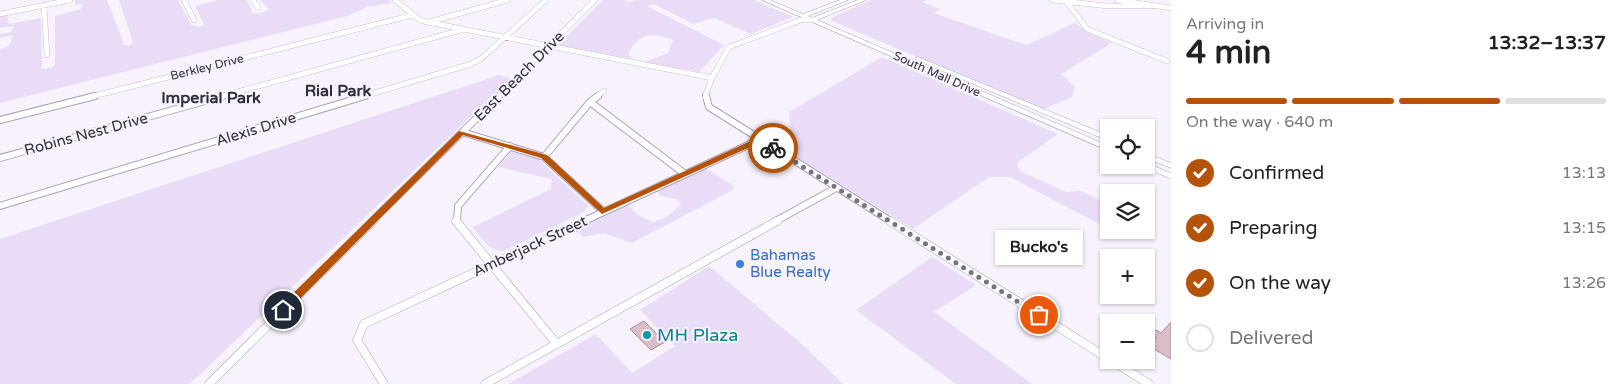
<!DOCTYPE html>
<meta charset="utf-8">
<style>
body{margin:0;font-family:"Varela Round",sans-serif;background:#f2f2f2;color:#222;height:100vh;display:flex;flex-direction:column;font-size:19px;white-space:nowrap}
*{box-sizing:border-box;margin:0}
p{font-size:16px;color:#767676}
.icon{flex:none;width:28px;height:28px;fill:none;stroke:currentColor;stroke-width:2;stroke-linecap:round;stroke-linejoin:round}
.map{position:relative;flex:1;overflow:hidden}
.panel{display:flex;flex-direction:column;background:#fff;width:450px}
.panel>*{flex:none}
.fabs{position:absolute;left:1100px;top:119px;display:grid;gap:10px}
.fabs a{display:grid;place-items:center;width:55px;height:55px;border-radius:0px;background:#fff;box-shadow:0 1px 4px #0004;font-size:25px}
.pin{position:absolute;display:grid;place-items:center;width:42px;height:42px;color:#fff;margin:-21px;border:2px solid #fff;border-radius:50%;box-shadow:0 1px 5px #0007}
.courier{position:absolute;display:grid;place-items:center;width:50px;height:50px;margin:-25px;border:4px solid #b45309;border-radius:50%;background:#fff;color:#222;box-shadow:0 1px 6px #0007}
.bubble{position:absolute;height:35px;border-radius:0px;background:#fff;box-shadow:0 1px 4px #0004;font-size:16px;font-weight:700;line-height:35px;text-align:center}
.headline em{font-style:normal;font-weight:700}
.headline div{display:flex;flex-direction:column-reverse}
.headline{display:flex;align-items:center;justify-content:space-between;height:85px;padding:0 15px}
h1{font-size:32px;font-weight:700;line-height:38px}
.bar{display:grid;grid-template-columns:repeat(4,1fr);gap:8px 5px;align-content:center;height:60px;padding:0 15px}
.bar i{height:6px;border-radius:4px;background:#e0e0e0}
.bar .on{background:#b45309}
.bar p{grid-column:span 4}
ol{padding:0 15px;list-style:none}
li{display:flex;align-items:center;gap:15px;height:55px}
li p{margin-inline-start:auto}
li .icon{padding:5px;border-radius:50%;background:#b45309;color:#fff;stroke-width:4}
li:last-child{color:#767676}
li i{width:28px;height:28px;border:2px solid #e0e0e0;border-radius:50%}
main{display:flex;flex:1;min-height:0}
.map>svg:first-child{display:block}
</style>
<main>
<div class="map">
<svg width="1171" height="384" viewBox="0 0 1171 384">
<rect width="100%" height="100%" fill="#f7f2fc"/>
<!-- green -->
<path fill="#e9dcf6" d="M75,0h32l17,44 5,2 4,-4 -14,-42h59l13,25 9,2 4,-3 -9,-18 23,-6h29l6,14 8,-1 8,-4 -9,-9h128l4,3 -25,4 -20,9 -347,87v-54l9,-3 4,-11 -13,3v-4l11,-2 3,-6 -14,2v-13l7,-1 2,10 32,-6 1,45 -1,6 11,-1 3,-3v-49l26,-7 1,-5 -7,1z
M603,0h21l5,2 6,-2h119l39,17 -42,17 -37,-16 -21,6 -39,-20 -7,2 77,39 -25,27 -54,-10 23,-9 5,-13c-22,-7 -33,-9 -45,14l5,5 -75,-14z
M870,0h56l-4,2 18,7 -6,4 92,32 49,-22 16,11 21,9 -51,31 14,13 -3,10 -30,13 -210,-89 -1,-3z
M882,57l176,77 -41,29 3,8 46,21 15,-1 28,14v24l-99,-52h-21l-76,52 -121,-75 -3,-42z
M499,75l12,3 -321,306h-190v-145z
M519,150l18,8 51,48 -5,7 -80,38c-16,-1 -21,-12 -30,-24l78,-38 1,-10 -54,-12 13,-15z
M705,168l29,18 -1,4 -101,53 -28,-10 -21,4 -4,-4 -7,-2 56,-26 9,9 15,8 13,-4 16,-13 -4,-6 -17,-3 -3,-5z
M932,257l44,28 -42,27 98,72h-76l-100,-74z
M709,266l94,79 40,39h-335l88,-50 36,39 43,-27 -35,-36z"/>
<!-- building -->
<path fill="#dabfca" stroke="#a68d97" d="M644,321l21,21 -14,8 -21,-21z
M1171,322v37l-22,-13 7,-8 -5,-3 5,-5 5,3z"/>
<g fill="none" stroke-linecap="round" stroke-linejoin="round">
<!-- minor-far2 casing -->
<g stroke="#aca1b7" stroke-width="5.5">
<path id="minor-far2" d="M184,0l10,20
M253,0l5,7
M395,0l25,20 7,2 285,56
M1052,0l56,6h43
M1065,0l22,29 80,32
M1117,0l54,8
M44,5l3,50
M0,14l70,-14
M429,22l79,-22
M90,97l323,-82
M219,97l242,-67
M361,97l110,-33 11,-6 64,-58
M497,97l98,-97
M596,97l8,-6
M705,97l7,-19 17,-31 72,-27h11"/>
</g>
<!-- minor-far1 casing -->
<g stroke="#aca1b7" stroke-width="8">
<path id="minor-far1" d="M706,96l3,11 183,115
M590,102l95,72
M0,120l95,-24
M462,132l82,25 59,54
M544,157l46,-55 8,-6
M0,158l223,-62
M0,206l365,-110
M371,222l128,-126
M457,222l1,-16 52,-60
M582,222l177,-82
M774,222l62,-34"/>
</g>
<!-- minor casing -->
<g stroke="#aca1b7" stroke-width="9">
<path id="minor" d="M456,221l100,122
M890,221l219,138
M1111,360l38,24
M209,384l164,-163
M384,384l-27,-44 7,-16 221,-103
M485,384l292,-163"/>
</g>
<!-- tertiary casing -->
<g stroke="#aca1b7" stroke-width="1">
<path id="tertiary" d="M762,0h8l33,14 37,-14h8l-40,16 4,2 46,-18h8l-49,20 292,126v5z
M918,57l191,79v5l-193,-81v-2z
M1146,153l25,10v5l-25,-10z
M1146,163l25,10v6l-28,-12 -1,-2h4z"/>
</g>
<!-- minor-far2 -->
<use href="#minor-far2" stroke="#fff" stroke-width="5"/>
<!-- minor-far1 -->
<use href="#minor-far1" stroke="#fff" stroke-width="6"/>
<!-- minor -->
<use href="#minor" stroke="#fff" stroke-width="8"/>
<!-- tertiary -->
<use href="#tertiary" fill="#fff" fill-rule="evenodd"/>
</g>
<!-- route -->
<path fill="#b45309" d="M459,131l88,24 57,53 153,-70h5l14,10 -6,2 -11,-7 -157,71 -61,-56 -78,-23 -177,178h-7v-6z"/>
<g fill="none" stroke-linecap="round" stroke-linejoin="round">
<!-- done -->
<path stroke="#77737c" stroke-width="5" stroke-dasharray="0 9" d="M773,148l266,167"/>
</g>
<!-- markers -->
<circle fill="#3f7fe0" stroke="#f7f2fc" stroke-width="2" cx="740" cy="264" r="5"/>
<circle fill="#0f9aa8" stroke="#f7f2fc" stroke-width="2" cx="647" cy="335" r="5"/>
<g text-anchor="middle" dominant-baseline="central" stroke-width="4" stroke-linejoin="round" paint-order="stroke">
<!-- far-street labels -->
<g font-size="12" fill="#322e37" stroke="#f7f2fc">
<text transform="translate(207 67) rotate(-14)">Berkley Drive</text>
<text transform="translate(937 74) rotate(24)">South Mall Drive</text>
</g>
<!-- street labels -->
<g font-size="15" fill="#322e37" stroke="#f7f2fc">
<text transform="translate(519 76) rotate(-45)">East Beach Drive</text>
<text transform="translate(256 129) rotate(-17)">Alexis Drive</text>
<text transform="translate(86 134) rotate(-15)">Robins Nest Drive</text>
<text transform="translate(530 246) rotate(-25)">Amberjack Street</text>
</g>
<!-- shop labels -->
<g font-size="15" fill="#366cbe" stroke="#f7f2fc" text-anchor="start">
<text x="750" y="255">Bahamas<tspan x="750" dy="17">Blue Realty</tspan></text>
</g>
<!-- neighbourhood labels -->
<g font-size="16" font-weight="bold" fill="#322e37" stroke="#f7f2fc">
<text x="338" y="91">Rial Park</text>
<text x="211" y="98">Imperial Park</text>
</g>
<!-- near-culture labels -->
<g font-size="18" fill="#0d838f" stroke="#f7f2fc" text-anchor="start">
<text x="657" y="335">MH Plaza</text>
</g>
</g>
</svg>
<div class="fabs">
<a><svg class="icon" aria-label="locate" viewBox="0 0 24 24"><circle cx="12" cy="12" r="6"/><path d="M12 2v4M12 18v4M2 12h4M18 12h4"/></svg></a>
<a><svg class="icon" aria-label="layers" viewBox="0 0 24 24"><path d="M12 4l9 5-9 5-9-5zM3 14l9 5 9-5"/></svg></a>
<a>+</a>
<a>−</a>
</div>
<div class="pin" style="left:1039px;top:315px;background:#ea580c"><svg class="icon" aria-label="bag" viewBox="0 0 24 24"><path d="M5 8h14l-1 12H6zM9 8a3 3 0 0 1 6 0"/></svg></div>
<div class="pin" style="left:283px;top:310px;background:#1f2937"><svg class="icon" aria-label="home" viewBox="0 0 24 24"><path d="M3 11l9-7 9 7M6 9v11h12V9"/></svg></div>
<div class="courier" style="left:773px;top:148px"><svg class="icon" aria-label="bike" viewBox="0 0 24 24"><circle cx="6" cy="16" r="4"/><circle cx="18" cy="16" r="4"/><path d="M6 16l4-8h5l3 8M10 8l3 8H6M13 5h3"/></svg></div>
<div class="bubble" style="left:995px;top:230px;width:88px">Bucko's</div>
</div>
<section class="panel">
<div class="headline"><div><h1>4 min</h1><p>Arriving in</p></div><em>13:32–13:37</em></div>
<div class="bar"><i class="on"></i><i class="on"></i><i class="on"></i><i></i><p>On the way · 640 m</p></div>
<ol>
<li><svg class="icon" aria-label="check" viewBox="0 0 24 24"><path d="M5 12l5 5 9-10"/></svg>Confirmed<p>13:13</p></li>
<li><svg class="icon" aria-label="check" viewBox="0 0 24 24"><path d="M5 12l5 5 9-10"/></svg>Preparing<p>13:15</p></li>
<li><svg class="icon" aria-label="check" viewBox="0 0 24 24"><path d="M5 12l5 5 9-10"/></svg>On the way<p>13:26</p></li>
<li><i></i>Delivered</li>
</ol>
</section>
</main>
